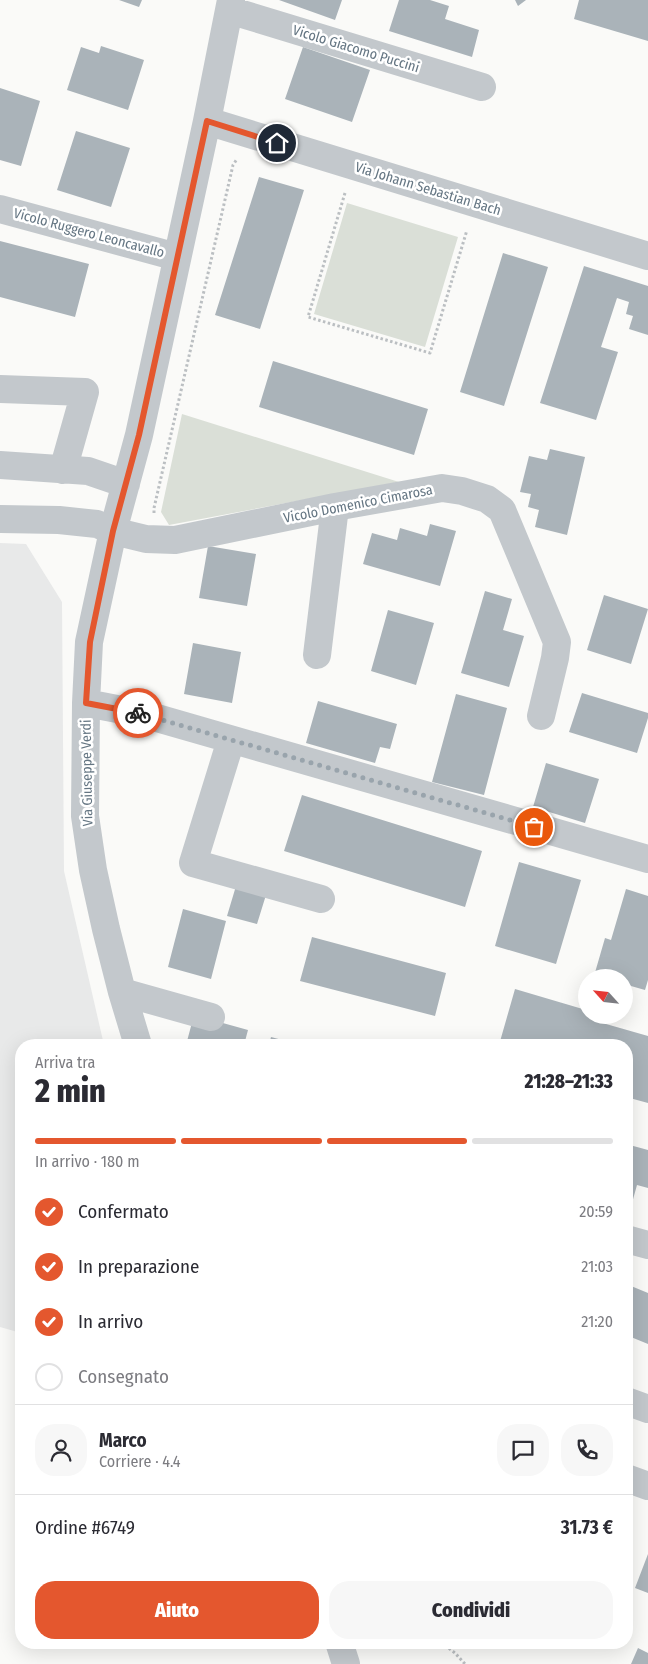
<!DOCTYPE html>
<html lang="it">
<meta charset="utf-8">
<style>
body{margin:0;font-family:"Fira Sans Condensed",sans-serif;background:#f7f7f7;color:#2b2b33;height:100vh;display:flex;flex-direction:column;font-size:19px;white-space:nowrap}
*{box-sizing:border-box;margin:0}
p{font-size:16px;color:#7c7c81}
.icon{flex:none;width:28px;height:28px;fill:none;stroke:currentColor;stroke-width:2;stroke-linecap:round;stroke-linejoin:round}
.map{position:relative;flex:1;overflow:hidden}
.panel{position:absolute;left:15px;top:1039px;width:618px;height:610px;display:flex;flex-direction:column;background:#fff;border-radius:20px;box-shadow:0 5px 20px #0002}
.panel>*{flex:none}
.needle{width:32px;rotate:297deg}
.controls{position:absolute;left:578px;top:969px;display:grid;gap:10px}
.controls a{display:grid;place-items:center;width:55px;height:55px;border-radius:50%;background:#fff;box-shadow:0 5px 20px #0002;font-size:25px}
.pin{position:absolute;display:grid;place-items:center;width:42px;height:42px;color:#fff;margin:-21px;border:2px solid #fff;border-radius:50%;box-shadow:0 1px 5px #0007}
.courier{position:absolute;display:grid;place-items:center;width:50px;height:50px;margin:-25px;border:4px solid #e4572e;border-radius:50%;background:#fff;color:#222;box-shadow:0 1px 6px #0007}
.head em{font-style:normal;font-weight:800}
.head div{display:flex;flex-direction:column-reverse}
.head{display:flex;align-items:center;justify-content:space-between;height:85px;padding:0 20px}
h1{font-size:32px;font-weight:800;line-height:38px}
.bar{display:grid;grid-template-columns:repeat(4,1fr);gap:8px 5px;align-content:center;height:60px;padding:0 20px}
.bar i{height:6px;border-radius:4px;background:#e1e1e2}
.bar .on{background:#e4572e}
.bar p{grid-column:span 4}
.line{display:flex;align-items:center;gap:12px;padding:0 20px;border-top:1px solid #e1e1e2}
.line div{flex:1}
.round{display:grid;place-items:center;flex:none;width:52px;height:52px;border-radius:20px;background:#f7f7f7}
ol{padding:0 20px;list-style:none}
li{display:flex;align-items:center;gap:15px;height:55px}
li p{margin-inline-start:auto}
li .icon{padding:5px;border-radius:50%;background:#e4572e;color:#fff;stroke-width:4}
li:last-child{color:#7c7c81}
li i{width:28px;height:28px;border:2px solid #e1e1e2;border-radius:50%}
.action{display:flex;gap:10px;margin-top:auto;padding:10px 20px}
.action a{flex:1;height:58px;border-radius:20px;background:#e4572e;color:#fff;font-size:20px;font-weight:800;line-height:58px;text-align:center}
.action a+a{background:#f7f7f7;color:#2b2b33}
.map>svg:first-child{display:block}
</style>
<div class="map">
<svg width="648" height="1664" viewBox="0 0 648 1664">
<rect width="100%" height="100%" fill="#fafaf8"/>
<!-- built -->
<path fill="#e8e9e9" d="M0,543l26,1 36,58 2,269 40,174h-83v288l-21,-6z"/>
<!-- green -->
<path fill="#dadfd7" d="M347,203l111,34 -33,110 -111,-33z
M182,414l217,68 -230,43 -8,-13z"/>
<!-- building -->
<path fill="#aab3b9" d="M119,0h23l-3,7z
M279,0h63l-7,20z
M399,0h31l19,6 -4,13 34,11 -7,27 -83,-26z
M515,0h11l-8,6z
M579,0h69v41l-74,-22z
M101,46l43,14 -16,50 -61,-20 14,-43 18,6z
M303,47l67,23 -18,52 -67,-23z
M0,88l40,13 -19,65 -21,-6z
M76,131l54,17 -19,59 -54,-17z
M259,177l45,13 -44,139 -45,-14z
M0,241l89,23 -14,53 -75,-20z
M503,253l45,14 -44,139 -44,-14z
M584,266l64,20v49l-19,-6 4,-13 -7,-2 3,-12 -12,-4 -16,49 17,5 -22,68 -56,-17z
M273,361l155,48 -14,46 -155,-48z
M550,449l35,8 -18,78 -32,-8 4,-17 -11,-3 3,-13 -11,-2 9,-36 18,4z
M430,524l26,7 -16,55 -77,-22 9,-31 25,7 3,-12 27,8z
M208,546l48,8 -9,52 -48,-8z
M485,591l27,8 -9,31 21,6 -15,51 -48,-14z
M604,595l44,14 -17,55 -44,-14z
M388,610l46,13 -18,62 -45,-14z
M193,643l48,9 -9,51 -48,-9z
M582,693l66,20v5l-11,35 -68,-21z
M456,694l51,14 -23,87 -52,-13z
M318,701l79,23 -7,25 -10,-2 -5,16 -69,-20z
M546,763l53,16 -14,44 -52,-16z
M302,795l180,56 -17,56 -181,-56z
M519,862l62,18 -25,84 -61,-18z
M236,886l30,9 -9,29 -30,-8z
M626,889l22,7v84l-3,10 -21,-6v-6h-25l-5,-2 11,-38 6,2z
M183,909l43,12 -15,58 -43,-12z
M312,937l134,36 -11,43 -135,-35z
M515,989l71,21v5l22,1 -2,8 42,12v67l-22,-6v-52h-127z
M194,1015l54,15 -4,15h-58z
M271,1037l26,7v1h-28z
M626,1144l22,6v38l-11,-3 -10,36z
M631,1286l17,7v51l-22,-9v-39z
M648,1554v39l-13,-5z
M638,1648l10,5v11h-17z"/>
<g fill="none" stroke-linecap="round" stroke-linejoin="round">
<!-- path -->
<path stroke="#bbbfc2" stroke-width="3" stroke-dasharray="2.5 2.5" stroke-linecap="butt" d="M345,193l-37,124 122,36 37,-123
M154,513v-5l79,-343 4,-6
M441,1642l14,11 10,11"/>
<!-- minor -->
<path stroke="#c3c8cc" stroke-width="28" d="M229,10l253,77
M207,121l441,135
M0,209l177,48
M0,389l85,3 -22,78
M0,465l88,6 38,13
M0,519l59,1 38,4 16,7 33,8 29,1 160,-33 107,-19 20,3 25,8 15,11 55,132 -2,16 -14,58
M317,655l18,-148
M86,703l57,11 505,145
M231,740l-38,123 128,36
M122,992l89,25
M138,1045l-16,-53 -16,-63 -13,-59 -8,-54 1,-113 3,-61 24,-111 26,-96 68,-314 24,-121
M626,1239l22,6
M626,1401l22,8
M626,1478l22,8
M339,1642l7,22"/>
</g>
<g fill="none" stroke-linecap="round" stroke-linejoin="round">
<!-- done -->
<path stroke="#99a4ac" stroke-width="5" stroke-dasharray="0 9" d="M138,713l396,114"/>
<!-- route -->
<path stroke="#e4572e" stroke-width="6" d="M138,713l-52,-10 4,-61 23,-111 26,-96 68,-314 70,22"/>
</g>
<g text-anchor="middle" dominant-baseline="central" stroke-width="5" stroke-linejoin="round" paint-order="stroke">
<!-- street labels -->
<g font-size="14" fill="#657683" stroke="#fff">
<text transform="translate(356 49) rotate(17)">Vicolo Giacomo Puccini</text>
<text transform="translate(428 189) rotate(17)">Via Johann Sebastian Bach</text>
<text transform="translate(89 233) rotate(15)">Vicolo Ruggero Leoncavallo</text>
<text transform="translate(358 504) rotate(-11)">Vicolo Domenico Cimarosa</text>
<text transform="translate(87 773) rotate(-91)">Via Giuseppe Verdi</text>
</g>
</g>
</svg>
<div class="controls">
<a><svg class="needle" viewBox="-14 -14 28 28"><path d="M0-13l5 13h-10z" fill="#e53935"/><path d="M0 13l5-13h-10z" fill="#7c7c81"/></svg></a>
</div>
<div class="pin" style="left:534px;top:827px;background:#ea580c"><svg class="icon" aria-label="bag" viewBox="0 0 24 24"><path d="M5 8h14l-1 12H6zM9 8a3 3 0 0 1 6 0"/></svg></div>
<div class="pin" style="left:277px;top:143px;background:#1f2937"><svg class="icon" aria-label="home" viewBox="0 0 24 24"><path d="M3 11l9-7 9 7M6 9v11h12V9"/></svg></div>
<div class="courier" style="left:138px;top:713px"><svg class="icon" aria-label="bike" viewBox="0 0 24 24"><circle cx="6" cy="16" r="4"/><circle cx="18" cy="16" r="4"/><path d="M6 16l4-8h5l3 8M10 8l3 8H6M13 5h3"/></svg></div>
<section class="panel">
<div class="head"><div><h1>2 min</h1><p>Arriva tra</p></div><em>21:28–21:33</em></div>
<div class="bar"><i class="on"></i><i class="on"></i><i class="on"></i><i></i><p>In arrivo · 180 m</p></div>
<ol>
<li><svg class="icon" aria-label="check" viewBox="0 0 24 24"><path d="M5 12l5 5 9-10"/></svg>Confermato<p>20:59</p></li>
<li><svg class="icon" aria-label="check" viewBox="0 0 24 24"><path d="M5 12l5 5 9-10"/></svg>In preparazione<p>21:03</p></li>
<li><svg class="icon" aria-label="check" viewBox="0 0 24 24"><path d="M5 12l5 5 9-10"/></svg>In arrivo<p>21:20</p></li>
<li><i></i>Consegnato</li>
</ol>
<div class="line" style="height:90px"><a class="round"><svg class="icon" aria-label="person" viewBox="0 0 24 24"><circle cx="12" cy="8" r="4"/><path d="M4 21q1-7 8-7t8 7"/></svg></a><div><b>Marco</b><p>Corriere · 4.4</p></div><a class="round"><svg class="icon" aria-label="chat" viewBox="0 0 24 24"><path d="M4 5h16v11H9l-5 4z"/></svg></a><a class="round"><svg class="icon" aria-label="phone" viewBox="0 0 24 24"><path d="M5 4h4l2 5-3 2q2 4 5 5l2-3 5 2v4C11 20 4 13 5 4z"/></svg></a></div>
<div class="line" style="height:65px"><div>Ordine #6749</div><b>31.73 €</b></div>
<div class="action"><a>Aiuto</a><a>Condividi</a></div>
</section>
</div>
